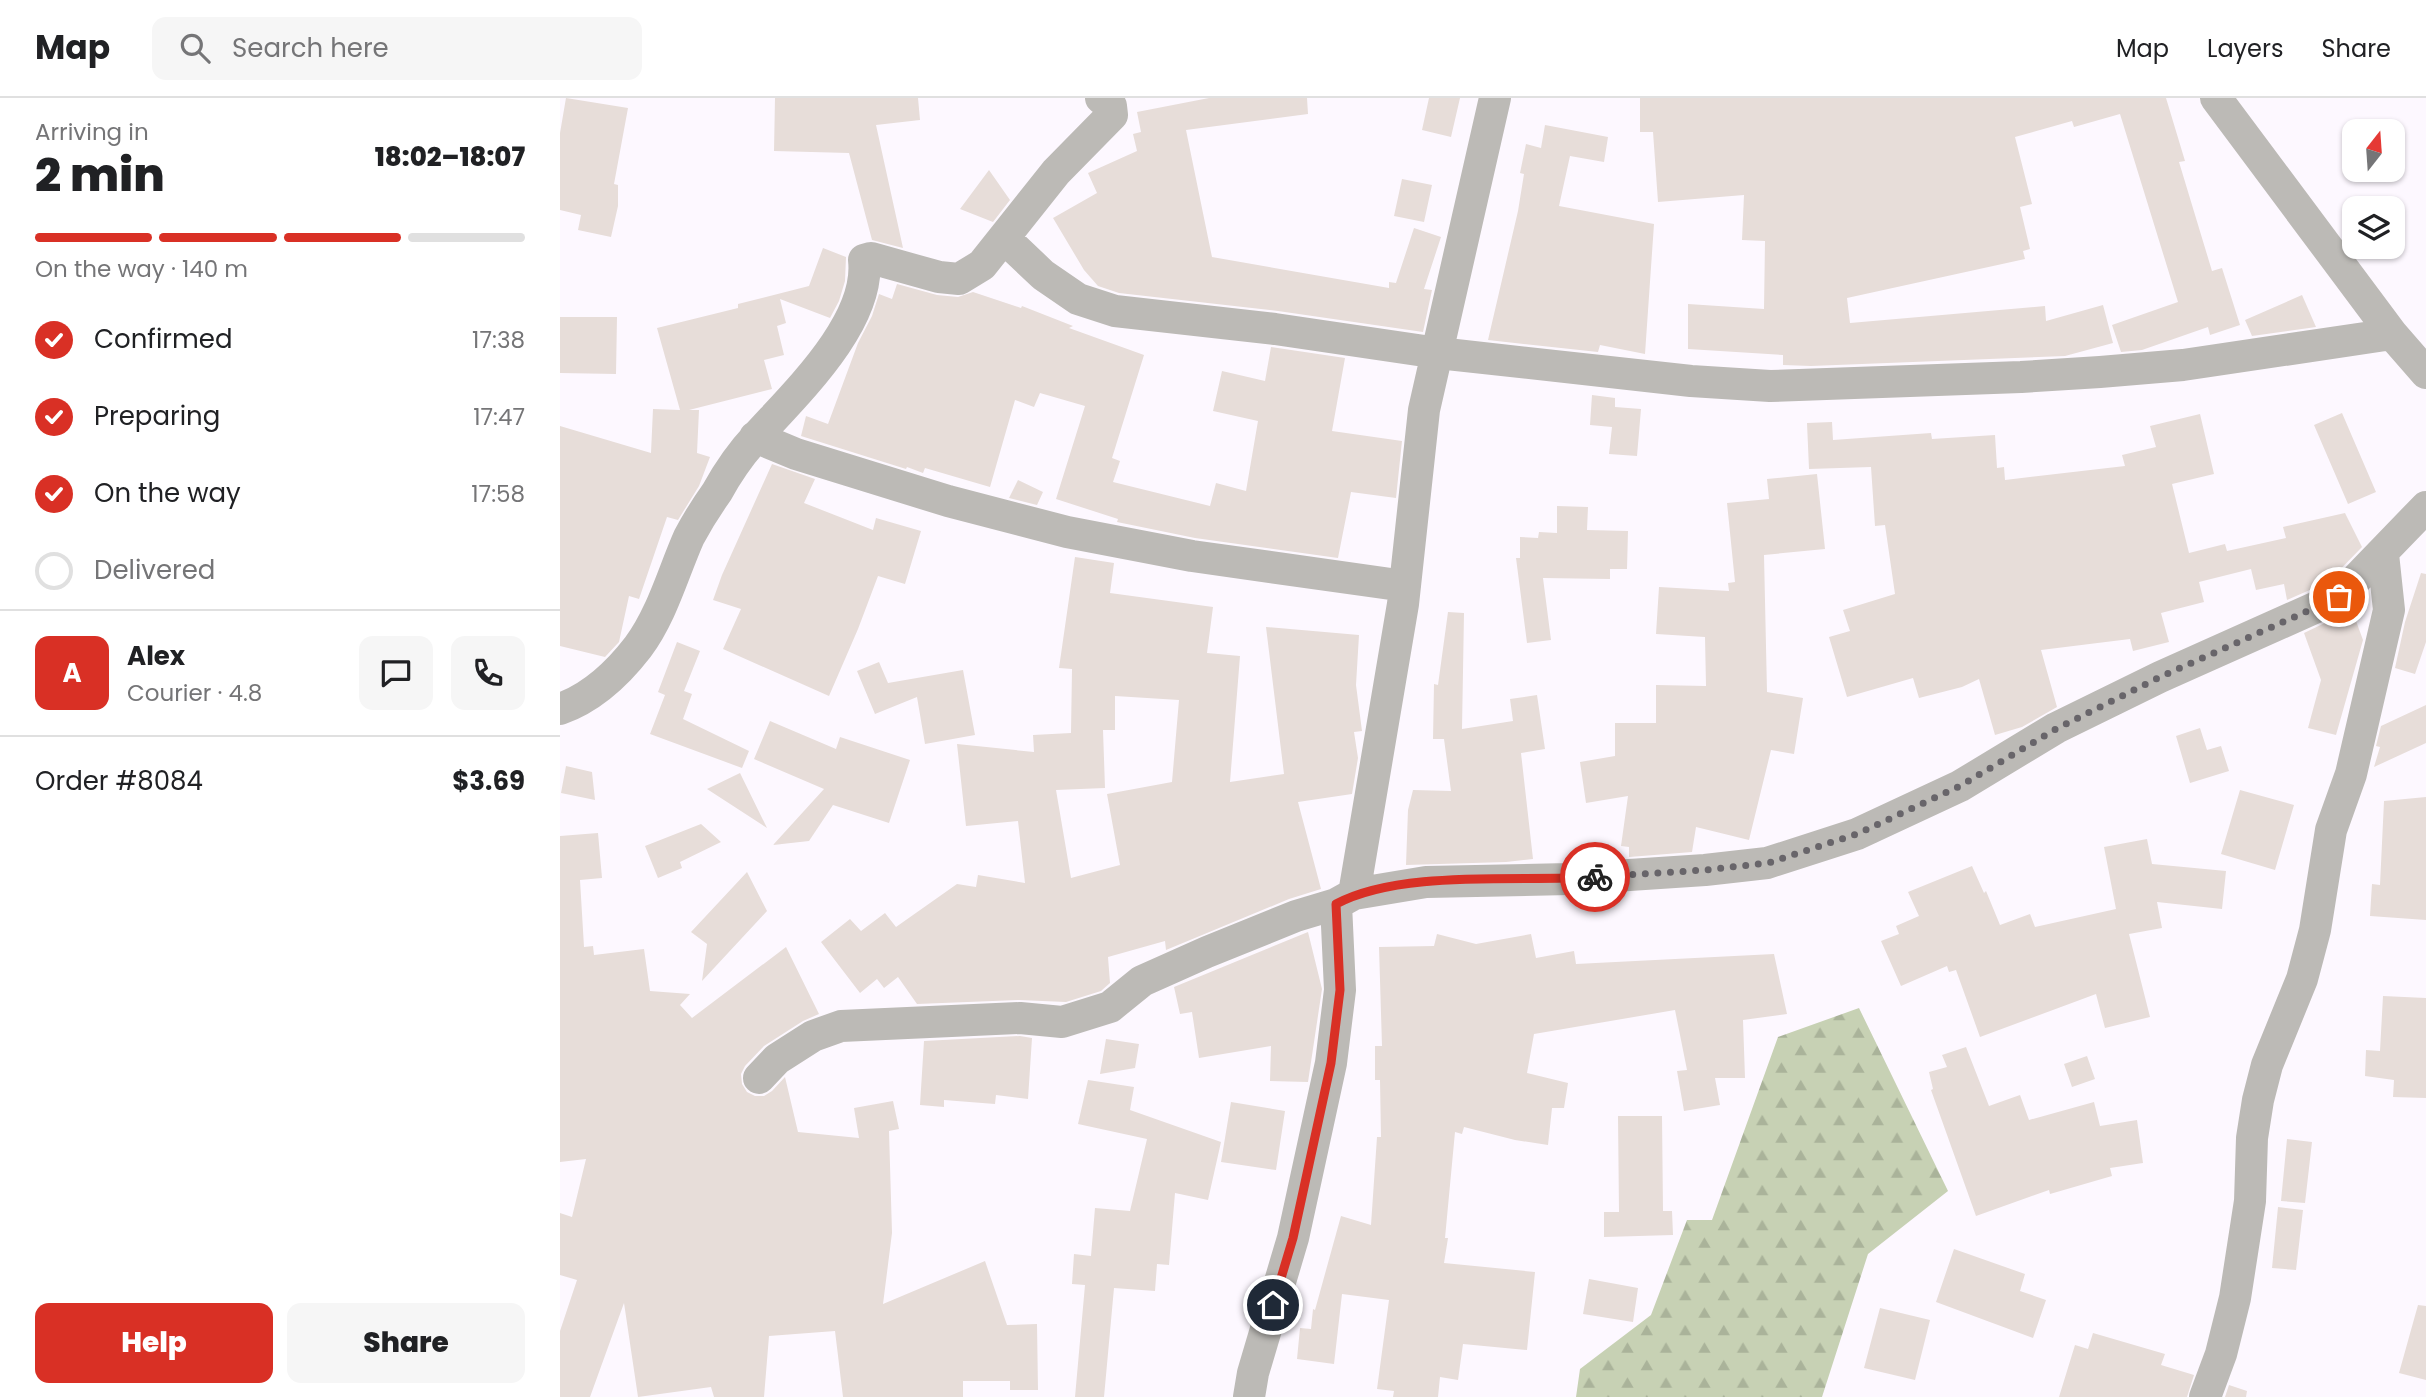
<!DOCTYPE html>
<meta charset="utf-8">
<style>
body{margin:0;font-family:Poppins,sans-serif;background:#f6f6f6;color:#202124;height:100vh;display:flex;flex-direction:column;font-size:26px;white-space:nowrap}
*{box-sizing:border-box;margin:0}
p{font-size:23px;color:#757577}
.icon{flex:none;width:38px;height:38px;fill:none;stroke:currentColor;stroke-width:2;stroke-linecap:round;stroke-linejoin:round}
.map{position:relative;flex:1;overflow:hidden}
.side{display:flex;flex-direction:column;background:#fff;width:560px}
.side>*{flex:none}
.needle{width:46px;rotate:17deg}
.buttons{position:absolute;left:1782px;top:21px;display:grid;gap:14px}
.buttons a{display:grid;place-items:center;width:63px;height:63px;border-radius:14px;background:#fff;box-shadow:0 2px 5px #0004;font-size:35px}
.pin{position:absolute;display:grid;place-items:center;width:60px;height:60px;color:#fff;margin:-30px;border:4px solid #fff;border-radius:50%;box-shadow:0 2px 7px #0007}
.courier{position:absolute;display:grid;place-items:center;width:70px;height:70px;margin:-35px;border:5px solid #d93025;border-radius:50%;background:#fff;color:#222;box-shadow:0 2px 9px #0007}
.summary em{font-style:normal;font-weight:800}
.summary div{display:flex;flex-direction:column-reverse}
.summary{display:flex;align-items:center;justify-content:space-between;height:119px;padding:0 35px}
h1{font-size:46px;font-weight:800;line-height:52px}
.bar{display:grid;grid-template-columns:repeat(4,1fr);gap:10px 7px;align-content:center;height:84px;padding:0 35px}
.bar i{height:9px;border-radius:5px;background:#e0e0e0}
.bar .selected{background:#d93025}
.bar p{grid-column:span 4}
.line{display:flex;align-items:center;gap:18px;padding:0 35px;border-top:2px solid #e0e0e0}
.line div{flex:1}
.round{display:grid;place-items:center;flex:none;width:74px;height:74px;border-radius:14px;background:#f6f6f6}
ol{padding:0 35px;list-style:none}
li{display:flex;align-items:center;gap:21px;height:77px}
li p{margin-inline-start:auto}
li .icon{padding:7px;border-radius:50%;background:#d93025;color:#fff;stroke-width:4}
li:last-child{color:#757577}
li i{width:38px;height:38px;border:4px solid #e0e0e0;border-radius:50%}
.button{display:flex;gap:14px;margin-top:auto;padding:14px 35px}
.button a{flex:1;height:80px;border-radius:14px;background:#d93025;color:#fff;font-size:28px;font-weight:800;line-height:80px;text-align:center}
.button a+a{background:#f6f6f6;color:#202124}
header{display:flex;align-items:center;gap:42px;box-sizing:border-box;height:98px;padding:0 35px;background:#fff;border-bottom:2px solid #e0e0e0}
header strong{font-size:33px}
nav{display:flex;gap:38px;margin-inline-start:auto;font-size:24px}
.search{width:490px;height:63px;background:#f6f6f6;display:flex;align-items:center;gap:18px;box-sizing:border-box;padding:0 24px;border-radius:14px;color:#757577;font-size:26px}
main{display:flex;flex:1;min-height:0}
.map>svg:first-child{display:block}
</style>
<header>
<strong>Map</strong>
<div class="search"><svg class="icon" aria-label="search" viewBox="0 0 24 24"><circle cx="10" cy="10" r="6"/><path d="M15 15l6 6"/></svg>Search here</div>
<nav><a>Map</a><a>Layers</a><a>Share</a></nav>
</header>
<main>
<section class="side">
<div class="summary"><div><h1>2 min</h1><p>Arriving in</p></div><em>18:02–18:07</em></div>
<div class="bar"><i class="selected"></i><i class="selected"></i><i class="selected"></i><i></i><p>On the way · 140 m</p></div>
<ol>
<li><svg class="icon" aria-label="check" viewBox="0 0 24 24"><path d="M5 12l5 5 9-10"/></svg>Confirmed<p>17:38</p></li>
<li><svg class="icon" aria-label="check" viewBox="0 0 24 24"><path d="M5 12l5 5 9-10"/></svg>Preparing<p>17:47</p></li>
<li><svg class="icon" aria-label="check" viewBox="0 0 24 24"><path d="M5 12l5 5 9-10"/></svg>On the way<p>17:58</p></li>
<li><i></i>Delivered</li>
</ol>
<div class="line" style="height:126px"><b class="round" style="background:#d93025;color:#fff">A</b><div><b>Alex</b><p>Courier · 4.8</p></div><a class="round"><svg class="icon" aria-label="chat" viewBox="0 0 24 24"><path d="M4 5h16v11H9l-5 4z"/></svg></a><a class="round"><svg class="icon" aria-label="phone" viewBox="0 0 24 24"><path d="M5 4h4l2 5-3 2q2 4 5 5l2-3 5 2v4C11 20 4 13 5 4z"/></svg></a></div>
<div class="line" style="height:91px"><div>Order #8084</div><b>$3.69</b></div>
<div class="button"><a>Help</a><a>Share</a></div>
</section>
<div class="map">
<svg width="1866" height="1299" viewBox="0 0 1866 1299">
<defs>
<pattern id="forest-firs" width="22" height="20" patternUnits="userSpaceOnUse" patternTransform="scale(1.75)"><rect width="22" height="20" fill="#c7d1b4"/><path d="M5 1l3.5 6h-7zM16 11l3.5 6h-7z" fill="#aab39a"/></pattern>
</defs>
<rect width="100%" height="100%" fill="#fdf8ff"/>
<!-- forest -->
<path fill="url(#forest-firs)" d="M1299,910l89,183 -80,63 -46,143h-246l4,-28 71,-54 36,-95h25l66,-183z"/>
<!-- building -->
<path fill="#e7ddd9" fill-rule="evenodd" d="M6,0l62,10 -14,76 4,1v21l-7,31 -33,-7 3,-15 -21,-5v-77z
M215,0h143l2,22 -44,5 27,123 -31,-8 -23,-87 -75,-2z
M649,0h98l1,16 -122,16 26,127 177,31v-6l7,1 18,-55 27,9 -17,52 8,1 -9,42 -145,-21 -159,-18 -21,-7 -14,-16 -31,-52 44,-25 -9,-20 49,-22 -4,-17 8,-2 -4,-20z
M869,0h31l-9,39 -29,-7z
M1080,0h526l19,63 -6,1 33,109 10,-3 18,57 -30,10 -2,-8 -66,23 -21,2 -9,-27 66,-23 -58,-188 -46,13 -2,-6 -57,16 17,67 -12,3 10,42 -7,2 2,8 -178,39 3,25 195,-17 1,15 57,-16 10,38 -48,13 -254,10 -28,-1v-10l-95,-6v-45l76,5 1,-68 -23,-1 2,-45 -86,7 -5,-70h-13z
M985,27l63,12 -4,25 -34,-6 -11,50 95,18 -9,130 -45,-9 -2,7 -110,-12 30,-129 6,-37 -4,-1 6,-29 15,4z
M429,72l21,30 -17,22 -33,-13z
M842,81l30,6 -8,37 -30,-6z
M263,150l23,9 -1,24 -6,20 -9,17 -50,-19 6,24 -9,3 7,29 -20,5 8,29 -83,21h10l-2,43 13,4 -11,29 -21,34 -11,-3 -28,82 -10,-3 -10,46 -14,15 -45,-11v-220l91,27 2,-44 27,1 -23,-82 81,-20v-4l71,-18z
M337,186l40,11 21,2 15,-5 48,16 1,-2 51,20 -4,2 75,27 -32,103 8,3 -7,21 97,24 6,-23 30,8 12,-70 -45,-10 9,-40 43,10 6,-34 74,11 -13,73 70,10 -6,57 -45,-6 -13,66 -143,-20 -78,-16 1,-3 -62,-20 29,-93 -45,-13 -6,14 -19,-7 -25,87 -65,-19 -2,5 -16,-6 -1,2 -105,-33 5,-20 22,8 30,-81 14,-27 7,-22 13,5z
M1742,197l14,32 -64,9 -7,-16z
M0,219h57l-1,57 -56,-1z
M1032,297l23,3v9l26,2 -4,47 -28,-2 3,-27 -22,-2z
M1782,315l34,79 -28,12 -34,-79z
M1640,316l14,60 -42,10 17,69 36,-9 2,7 59,-13 -3,-11 62,-14 17,34 -34,35 -41,18 -3,-16 -28,6 -5,-21 -52,13 5,20 -43,11 8,29 -36,9 -3,-12 -89,11 16,57 -35,20 -27,8 -16,-56 -17,8 -43,11 -6,-20 -66,19 -18,-60 21,-6 -7,-21 52,-16 -10,-69 -10,1 -4,-59 -62,2 -2,-46 25,-1 1,18 98,-7 1,6 63,-4 2,33 7,-1 1,13 120,-14 -3,-11 34,-8 -6,-21z
M212,366l43,15 -11,24 69,27 3,-12 45,13 -16,53 -27,-8 -20,53 -29,67 -106,-47 18,-40 -28,-9 9,-25z
M1257,376l8,75 -61,6 3,137 36,6 -9,56 -23,-4 -22,90 -53,-13 -4,25 -63,5v-10l-8,-1 7,-50 -42,7 -6,-41 35,-6v-33h41v-38l50,1 -1,-49 -49,-3 3,-47 70,4 -1,-8 7,-1 -8,-79 42,-4 -2,-20z
M458,382l25,12 -6,13 -28,-7z
M997,408l31,1 -1,23 41,1 -1,38h-17v10l-67,-1 8,62 -24,3 -11,-85h4v-21l18,1 1,-6 18,1z
M515,459l39,6 -4,30 103,14 -6,46 33,3 -10,126 54,-8 -18,-147 93,8 -3,50 6,46 -8,1 4,26 -6,36 -54,8 23,87 -32,10 -123,51 -1,-9 -57,16 2,26 -9,8 -35,11 -47,-2 -102,4 -19,-27 -14,11 -7,-9 -17,14 -39,-51 29,-23 11,12 24,-18 11,14 61,-43 19,3 2,-12 47,8 -7,-62 -52,5 -9,-82 77,8 -1,-17 38,-2 1,-64 -13,-1zM555,598l64,4 -7,82 -65,12 13,71 -49,13 -15,-88 49,-2 -2,-58h12z
M1861,475l5,1v68l-11,32 -20,-6 10,-46z
M1792,512l11,30 -27,95 -28,-7 13,-48 -17,-47z
M888,514l16,1 -2,116 51,-8 -3,-22 27,-4 8,54 -24,4 12,106 -27,3 -100,3 2,-55 5,-20 38,1 -7,-52h-11l1,-55 4,1z
M117,544l23,9 -16,40 8,3 -9,25 66,32 -7,17 -92,-34 15,-39 -7,-3z
M319,564l9,21 75,-13 12,65 -50,9 -8,-47 -42,17 -18,-43z
M1866,607v38l-52,24 6,-20 -4,-1 5,-20z
M210,623l66,28 4,-12 70,23 -21,63 -56,-18 -24,36 -36,4 51,-56 -70,-30z
M1640,630l7,22 14,-4 8,25 -39,12 -14,-47z
M6,668l26,6 3,28 -34,-7z
M180,675l27,55 -60,-39z
M1680,692l54,15 -19,65 -54,-16z
M1866,699v123l-56,-4 2,-32 8,1 4,-84z
M141,726l20,18 -41,20 2,6 -24,10 -13,-32z
M38,735l4,45 -22,2 4,67 9,-1 1,9 50,-6 6,42 40,3 -10,11 12,13 94,-71 33,67 -16,7 -39,25 -19,20 -4,8 1,10 5,8 8,4h9l8,-5 13,-14 13,55 61,6 -5,-30 39,-7 6,28 -10,2 3,102 -9,71 102,-43 22,64 30,-1 1,66h-28v-9h-47v16h-120l-8,-66 -66,5 -5,61h-50l-3,-10 -73,10 -14,-94 -34,94h-30v-66l17,-51 -17,-5v-62l12,4 14,-58 -26,3v-326z
M1587,741l5,25 74,7 -4,38 -65,-7 5,26 -33,6 21,83 -45,11 -9,-34 -116,43 -24,-67 -7,2 -2,-6 -46,20 -20,-45 18,-7 -3,-8 23,-10 -11,-24 64,-26 12,27 2,-2 14,34 30,-11 5,13 81,-18 -12,-62z
M187,774l20,39 -65,70 5,-37 -16,-12z
M748,834l14,57 -14,93 -38,-1 1,-35 -72,12 -7,-46 -12,2 -6,-27z
M877,836l39,10 55,-10 5,24 38,-7 2,13 198,-10 13,60 -44,6 2,58h-30l5,27 -36,6 -7,-40 10,-1 -12,-60 -141,24 -7,39 41,10 -4,25h-12l-4,37 -33,-5 -51,-13 -2,7 -7,-2 -10,106h3l-4,25 91,9 -8,78 -64,-6 -5,36 -18,-3 -2,20h-45l1,-6 -17,-2 12,-89 -47,-6 -8,70 -37,-5 3,-31 11,1 2,-20 2,1 26,-94 30,9 6,-88h4l-1,-57h-5v-34h7l-3,-99 55,-1z
M1823,898l43,2v100l-33,-1 1,-17 -29,-4 1,-26 14,1z
M460,938l12,2 -4,61 -32,-4 -1,9 -51,-4v7l-24,-2 4,-64z
M546,941l33,5 -4,24 -35,6z
M1406,949l23,59 31,-11 9,25 65,-18 6,24 37,-6 6,43 -33,5 2,8 -62,18 -1,-4 -73,26 -45,-126 2,-1 -4,-17 18,-5 -5,-12z
M1527,958l8,23 -23,8 -8,-23z
M528,982l46,7 -4,23 91,32 -13,58 -33,-7 -6,72 -12,-1 -2,27 -41,-3 -10,109h-29l10,-112 -13,-1 2,-30 17,2 4,-48 35,3 17,-72 -69,-15z
M671,1004l54,9 -9,59 -55,-8z
M1058,1018h44l1,95h9l1,24 -69,2v-25h15z
M1727,1041l25,3 -7,61 -24,-2z
M1718,1109l25,3 -7,60 -24,-2z
M1394,1151l71,25 -5,17 26,9 -13,38 -97,-36z
M1029,1181l49,9 -5,34 -50,-8z
M1858,1207l8,1v74l-27,-7z
M1320,1210l50,12 -15,60 -51,-12z
M1533,1235l72,21 -4,11 33,10 -7,22h-128l16,-52 13,4z
M1669,1287l18,6 -1,6h-21z"/>
<g fill="none" stroke-linecap="round" stroke-linejoin="round">
<!-- street -->
<path stroke="#bcbab6" stroke-width="32" d="M1656,0l176,236 34,39
M444,140l39,37 35,24 37,12 160,18 163,24 253,28 79,5 251,-9 79,-5 83,-7 209,-31
M195,339l41,17 152,47 119,31 125,24 213,30
M0,611c31,-11 58,-36 78,-62 24,-32 35,-74 51,-110 8,-15 18,-31 28,-45 11,-20 25,-40 40,-56 39,-43 114,-114 107,-176l7,-2 68,19 20,2 23,-14 74,-93 56,-57 -1,-9 -10,-8
M794,796l49,-290 21,-194 71,-312
M199,980l18,-19 36,-23 28,-10 179,-8 42,4 48,-15 32,-26 65,-29 89,-36 40,-12 18,-10 72,-12 143,-3 136,-9 62,-7 90,-29 103,-48 96,-58 104,-51 179,-80 87,-90
M689,1299l4,-24 40,-135 38,-175 9,-73 -4,-86
M1645,1299l16,-43 14,-56 15,-97 2,-63 6,-38 9,-35 35,-86 13,-49 16,-100 20,-56 38,-164 -6,-56"/>
</g>
<g fill="none" stroke-linecap="round" stroke-linejoin="round">
<!-- done -->
<path stroke="#68656a" stroke-width="7" stroke-dasharray="0 12.6" d="M1035,779l110,-7 63,-7 89,-29 103,-48 96,-57 104,-52 179,-80"/>
<!-- route -->
<path stroke="#d93025" stroke-width="9" d="M713,1207l20,-67 38,-175 9,-73 -4,-86c65,-35 184,-22 259,-27"/>
</g>
</svg>
<div class="buttons">
<a><svg class="needle" viewBox="-14 -14 28 28"><path d="M0-13l5 13h-10z" fill="#e53935"/><path d="M0 13l5-13h-10z" fill="#757577"/></svg></a>
<a><svg class="icon" aria-label="layers" viewBox="0 0 24 24"><path d="M12 4l9 5-9 5-9-5zM3 14l9 5 9-5"/></svg></a>
</div>
<div class="pin" style="left:1779px;top:499px;background:#ea580c"><svg class="icon" aria-label="bag" viewBox="0 0 24 24"><path d="M5 8h14l-1 12H6zM9 8a3 3 0 0 1 6 0"/></svg></div>
<div class="pin" style="left:713px;top:1207px;background:#1f2937"><svg class="icon" aria-label="home" viewBox="0 0 24 24"><path d="M3 11l9-7 9 7M6 9v11h12V9"/></svg></div>
<div class="courier" style="left:1035px;top:779px"><svg class="icon" aria-label="bike" viewBox="0 0 24 24"><circle cx="6" cy="16" r="4"/><circle cx="18" cy="16" r="4"/><path d="M6 16l4-8h5l3 8M10 8l3 8H6M13 5h3"/></svg></div>
</div>
</main>
